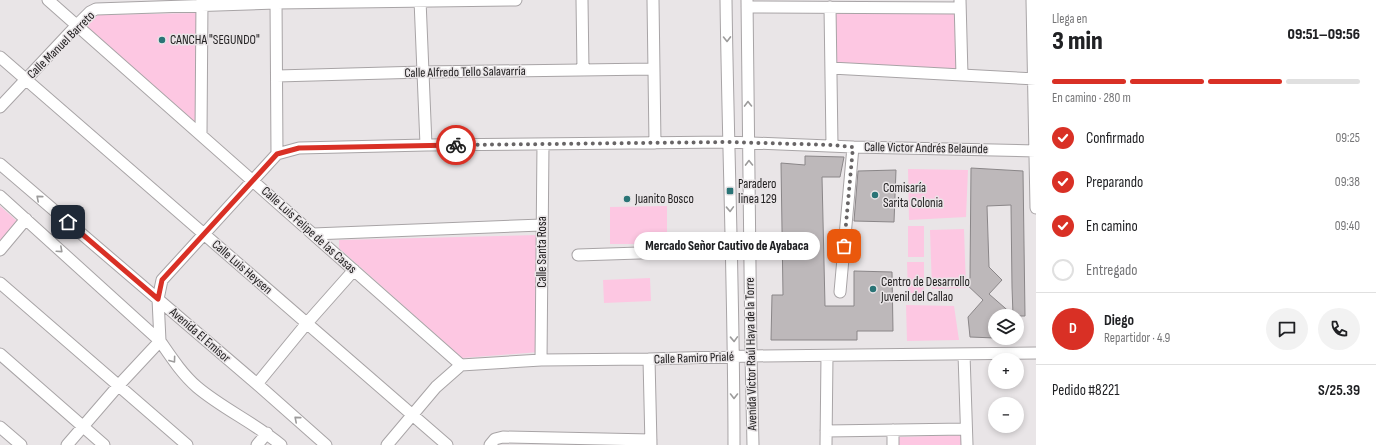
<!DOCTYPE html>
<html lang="es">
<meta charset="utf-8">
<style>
body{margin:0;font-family:"Sofia Sans Condensed",sans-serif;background:#f2f2f2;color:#202124;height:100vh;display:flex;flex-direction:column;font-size:15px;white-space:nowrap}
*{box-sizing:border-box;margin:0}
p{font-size:13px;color:#757577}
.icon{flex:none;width:22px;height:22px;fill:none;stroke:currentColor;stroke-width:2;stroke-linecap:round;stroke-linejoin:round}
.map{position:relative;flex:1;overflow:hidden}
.panel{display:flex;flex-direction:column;background:#fff;width:340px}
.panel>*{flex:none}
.buttons{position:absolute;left:988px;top:309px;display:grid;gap:8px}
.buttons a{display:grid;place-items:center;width:36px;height:36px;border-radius:50%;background:#fff;box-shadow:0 2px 6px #0003;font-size:20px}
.pin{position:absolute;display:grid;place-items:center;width:34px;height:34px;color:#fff;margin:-17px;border-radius:8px;box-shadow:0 2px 6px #0006}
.courier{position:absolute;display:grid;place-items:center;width:40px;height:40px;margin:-20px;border:3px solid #d93025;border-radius:50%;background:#fff;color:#222;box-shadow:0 1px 5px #0007}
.bubble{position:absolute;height:28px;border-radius:14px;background:#fff;box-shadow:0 2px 6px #0003;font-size:13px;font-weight:800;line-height:28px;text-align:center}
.overview em{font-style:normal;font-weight:800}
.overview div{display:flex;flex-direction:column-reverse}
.overview{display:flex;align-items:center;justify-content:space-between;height:68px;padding:0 16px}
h1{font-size:26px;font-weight:800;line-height:30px}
.bar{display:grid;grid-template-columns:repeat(4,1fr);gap:6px 4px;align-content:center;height:48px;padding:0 16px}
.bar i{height:5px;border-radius:3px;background:#e0e0e0}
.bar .selected{background:#d93025}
.bar p{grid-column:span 4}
.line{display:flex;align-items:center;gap:10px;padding:0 16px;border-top:1px solid #e0e0e0}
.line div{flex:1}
.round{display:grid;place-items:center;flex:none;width:42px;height:42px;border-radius:21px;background:#f2f2f2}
ol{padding:0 16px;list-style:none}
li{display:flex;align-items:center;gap:12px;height:44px}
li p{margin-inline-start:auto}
li .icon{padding:4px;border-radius:50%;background:#d93025;color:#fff;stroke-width:4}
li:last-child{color:#757577}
li i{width:22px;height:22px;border:2px solid #e0e0e0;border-radius:50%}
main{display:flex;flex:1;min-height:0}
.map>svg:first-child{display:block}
</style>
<main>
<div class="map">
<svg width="1036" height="445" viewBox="0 0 1036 445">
<rect width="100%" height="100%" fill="#e9e5e7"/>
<!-- green -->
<path fill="#fdc7e2" d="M954,12l2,4v53l-119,-5 -2,-49 4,-2z
M197,13l-1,113 -113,-98 15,-13z
M908,169l60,1 -2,47 -57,3z
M0,206l17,15 -17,27z
M667,206v38h-57v-37z
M908,226h16v31h-16z
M964,229l2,59 -34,1 -2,-59z
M538,235l1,117 -77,6 -123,-110v-8z
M907,262h17v31h-16z
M650,278l1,23 -47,2 -1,-23z
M906,305l48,1 5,34 -52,1z
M963,435l1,10h-65v-8z"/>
<!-- building -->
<path fill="#bdb8ba" stroke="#8a8688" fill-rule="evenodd" d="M805,156l39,1 -4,20h-18l3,129h29v-35l38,1 1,59h-36v9h-86l1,-45h11l-2,-132 24,2z
M971,168l52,3 2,145h-30v22l-25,-1 -2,-20 15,-17 -18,-17 5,-5zM1011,205l1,82 1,28 -24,-21 13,-14 -13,-13 -2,-61z
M896,170l-2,52 -40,-1 4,-50z"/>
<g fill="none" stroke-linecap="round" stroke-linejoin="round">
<!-- minor casing -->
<g stroke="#a8a4a6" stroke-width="13">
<path id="minor" d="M48,0l413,365
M276,0l1,154
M420,0l6,145
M582,0l1,70
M653,0l2,143
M726,0c2,148 8,297 8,445
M747,0l4,356 2,89
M960,0l2,75
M1032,0l4,208
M747,7l213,1
M830,7l2,138
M0,57l447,388
M831,68l205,11
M277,76l146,-4 230,-3
M0,107l77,-82 13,-13 6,-3 180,-6 240,-3
M201,134l1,-134
M0,164l257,220 69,61
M0,196l160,145c11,16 22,33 37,46 26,22 58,36 84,58
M313,234l229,-9
M0,250l26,-31
M578,255l153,-5
M0,283l187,162
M840,292l13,-145
M0,354l104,91
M964,354l3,91
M649,359l2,86
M541,360l2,-216
M257,384l50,-61 47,-53
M0,427l21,18
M893,430v15
M826,431l140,-2
M67,445l51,-59 42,-45 -2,-42 4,-19 115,-126 22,-6 127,-3 302,-3 125,5 183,4
M257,445l10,-12
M387,445l49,-58 25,-22 80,-5 108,-1 102,-3 285,-3
M490,445l5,-6 8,-2 148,3
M826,445l1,-89"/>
</g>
<!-- minor -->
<use href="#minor" stroke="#fff" stroke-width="11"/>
</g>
<!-- one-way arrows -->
<defs><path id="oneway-chevron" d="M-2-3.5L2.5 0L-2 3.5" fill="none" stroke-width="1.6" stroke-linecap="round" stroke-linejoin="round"/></defs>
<g stroke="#9c9b9b">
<use href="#oneway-chevron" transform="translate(727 39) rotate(89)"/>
<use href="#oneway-chevron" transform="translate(748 104) rotate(-91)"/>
<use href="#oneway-chevron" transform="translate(749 163) rotate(-91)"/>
<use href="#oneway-chevron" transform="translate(39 198) rotate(-139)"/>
<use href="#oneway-chevron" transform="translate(730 209) rotate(88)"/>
<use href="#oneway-chevron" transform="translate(60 250) rotate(42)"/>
<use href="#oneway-chevron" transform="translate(734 339) rotate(88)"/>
<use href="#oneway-chevron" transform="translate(173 360) rotate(54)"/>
<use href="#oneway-chevron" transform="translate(734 396) rotate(90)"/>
<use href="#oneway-chevron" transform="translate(297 419) rotate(-139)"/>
</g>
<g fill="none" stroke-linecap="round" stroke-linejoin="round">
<!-- done -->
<path stroke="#686566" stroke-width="4" stroke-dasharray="0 7.2" d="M456,145l272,-3 104,3 21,2 -9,99"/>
<!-- route -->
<path stroke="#d93025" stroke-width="5" d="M68,222l90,77 4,-19 115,-126 22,-6 157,-3"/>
</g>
<!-- markers -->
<g fill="#2a7476" stroke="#e9e5e7" stroke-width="1.5">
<circle cx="162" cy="40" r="4"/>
<rect x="726" y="187" width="8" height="8" rx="2"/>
<circle cx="875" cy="195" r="4"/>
<circle cx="627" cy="199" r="4"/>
<circle cx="873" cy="289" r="4"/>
</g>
<g text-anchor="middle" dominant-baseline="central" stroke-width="3" stroke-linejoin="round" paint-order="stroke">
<!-- poi labels -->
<g font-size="13" fill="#222021" stroke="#e9e5e7" text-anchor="start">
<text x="170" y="40">CANCHA "SEGUNDO"</text>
<text x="738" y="184">Paradero<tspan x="738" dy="15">linea 129</tspan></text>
<text x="883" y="188">Comisaría<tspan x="883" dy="15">Sarita Colonia</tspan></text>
<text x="635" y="199">Juanito Bosco</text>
<text x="881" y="282">Centro de Desarrollo<tspan x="881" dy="15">Juvenil del Callao</tspan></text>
</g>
<!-- street labels -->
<g font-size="13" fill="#222021" stroke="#e9e5e7">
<text transform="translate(61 45) rotate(-45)">Calle Manuel Barreto</text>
<text transform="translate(465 72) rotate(-1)">Calle Alfredo Tello Salavarría</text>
<text transform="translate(926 148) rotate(1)">Calle Victor Andrés Belaunde</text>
<text transform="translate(309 230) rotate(42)">Calle Luis Felipe de las Casas</text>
<text transform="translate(542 252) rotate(-90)">Calle Santa Rosa</text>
<text transform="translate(242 267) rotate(41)">Calle Luis Heysen</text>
<text transform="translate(200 335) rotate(41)">Avenida El Emisor</text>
<text transform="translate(751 354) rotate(-91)">Avenida Víctor Raúl Haya de la Torre</text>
<text transform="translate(694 358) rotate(-2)">Calle Ramiro Prialé</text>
</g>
</g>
</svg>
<div class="buttons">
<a><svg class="icon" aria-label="layers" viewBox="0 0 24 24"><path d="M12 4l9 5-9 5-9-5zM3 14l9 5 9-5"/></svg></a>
<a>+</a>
<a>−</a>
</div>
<div class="pin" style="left:844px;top:246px;background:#ea580c"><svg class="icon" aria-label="bag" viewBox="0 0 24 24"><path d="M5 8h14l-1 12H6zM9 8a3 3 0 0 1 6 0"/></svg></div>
<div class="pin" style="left:68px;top:222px;background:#1f2937"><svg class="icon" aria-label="home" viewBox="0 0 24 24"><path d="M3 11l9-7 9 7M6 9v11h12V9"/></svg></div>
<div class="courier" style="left:456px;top:145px"><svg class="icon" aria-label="bike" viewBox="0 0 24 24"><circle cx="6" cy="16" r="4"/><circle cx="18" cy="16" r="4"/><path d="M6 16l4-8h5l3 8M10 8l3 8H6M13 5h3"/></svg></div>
<div class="bubble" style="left:634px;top:232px;width:186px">Mercado Señor Cautivo de Ayabaca</div>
</div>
<section class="panel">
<div class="overview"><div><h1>3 min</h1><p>Llega en</p></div><em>09:51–09:56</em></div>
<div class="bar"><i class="selected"></i><i class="selected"></i><i class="selected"></i><i></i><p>En camino · 280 m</p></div>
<ol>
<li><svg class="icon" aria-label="check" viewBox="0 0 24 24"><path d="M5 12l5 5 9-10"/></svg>Confirmado<p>09:25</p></li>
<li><svg class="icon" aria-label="check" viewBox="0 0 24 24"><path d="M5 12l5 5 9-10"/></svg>Preparando<p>09:38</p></li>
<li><svg class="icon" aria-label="check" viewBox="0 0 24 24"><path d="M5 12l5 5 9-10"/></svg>En camino<p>09:40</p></li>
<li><i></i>Entregado</li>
</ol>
<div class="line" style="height:72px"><b class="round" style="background:#d93025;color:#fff">D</b><div><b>Diego</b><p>Repartidor · 4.9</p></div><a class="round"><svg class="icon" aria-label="chat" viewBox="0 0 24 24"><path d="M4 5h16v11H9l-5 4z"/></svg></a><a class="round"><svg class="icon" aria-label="phone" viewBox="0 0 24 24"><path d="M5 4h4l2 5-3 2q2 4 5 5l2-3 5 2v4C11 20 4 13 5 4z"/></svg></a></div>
<div class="line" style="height:52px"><div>Pedido #8221</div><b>S/25.39</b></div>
</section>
</main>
